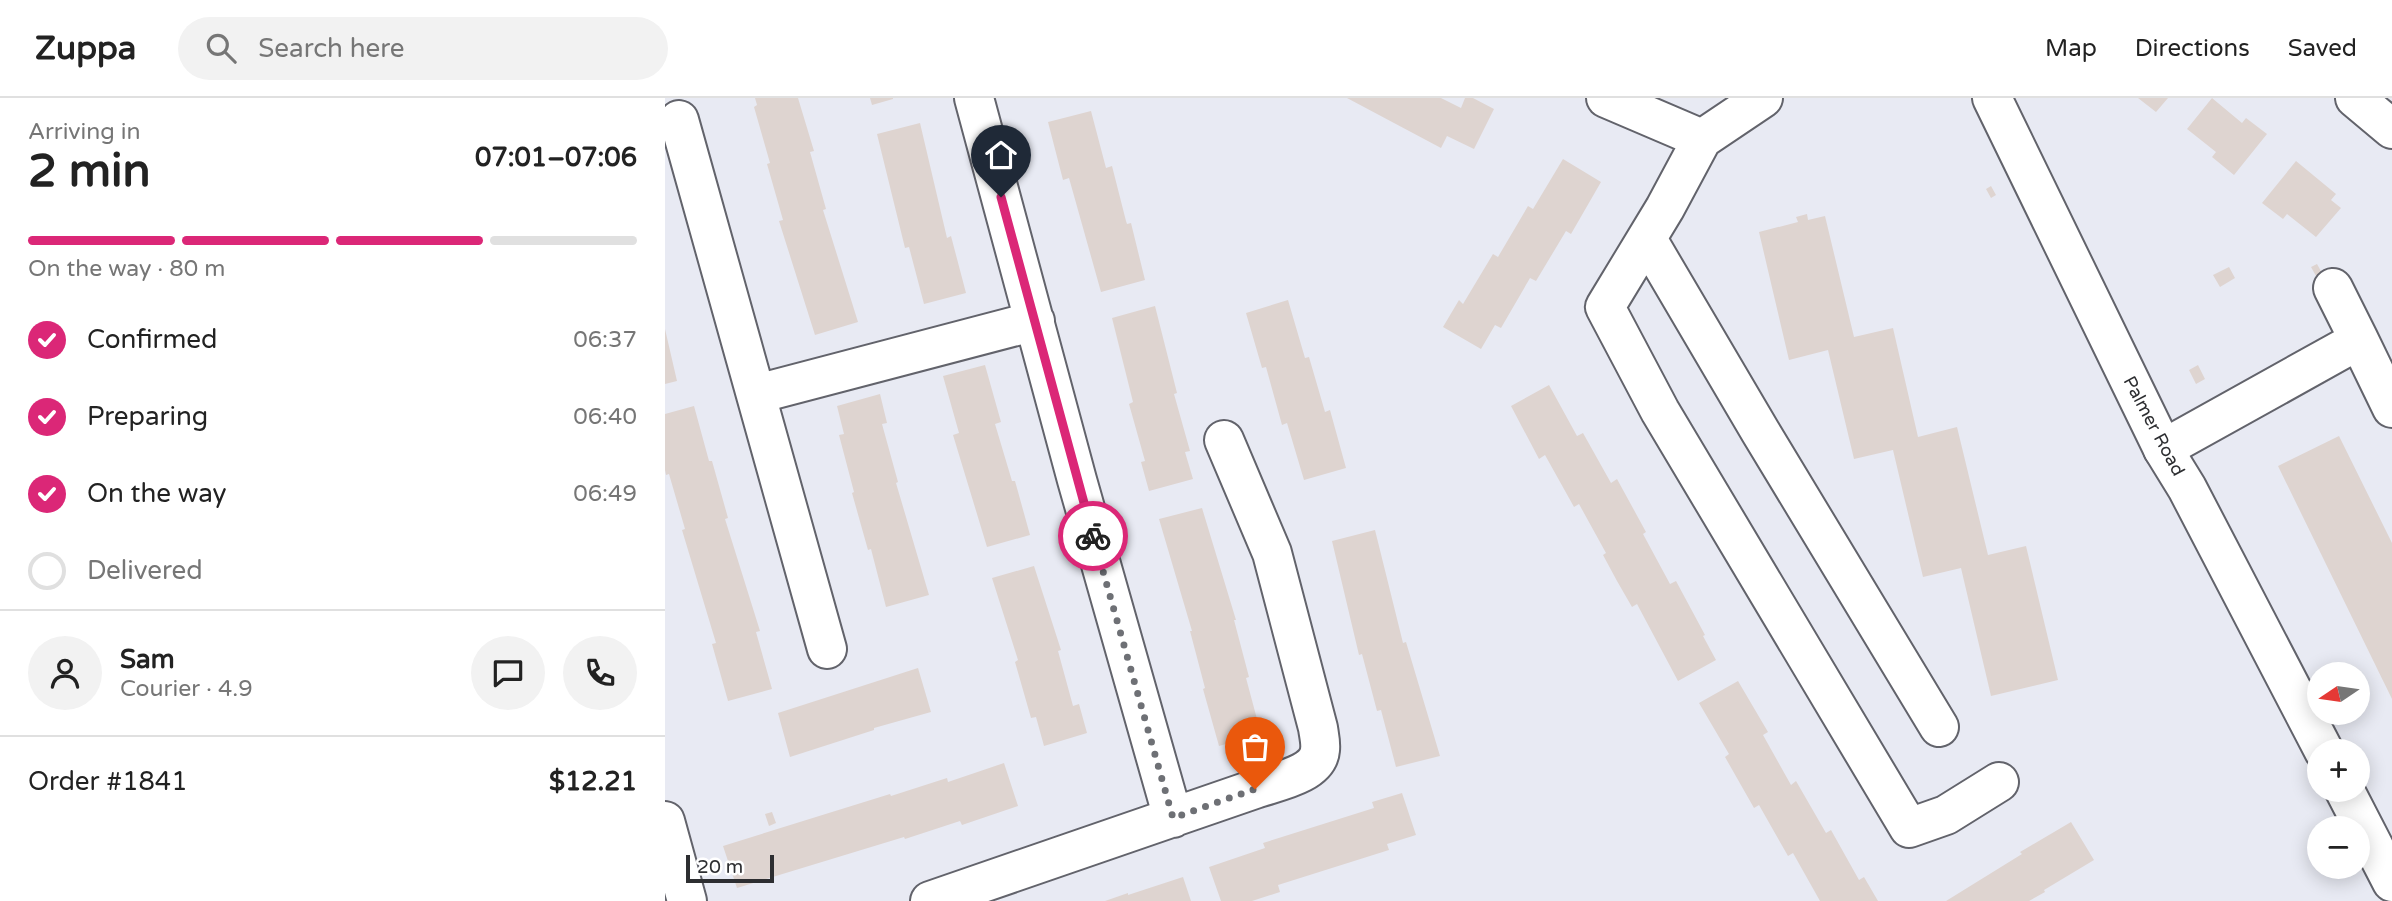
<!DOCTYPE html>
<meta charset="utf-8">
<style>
body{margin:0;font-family:"Varela Round",sans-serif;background:#f2f2f2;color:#222;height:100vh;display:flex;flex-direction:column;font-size:26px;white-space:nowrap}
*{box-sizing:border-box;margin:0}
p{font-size:23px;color:#767676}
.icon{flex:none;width:38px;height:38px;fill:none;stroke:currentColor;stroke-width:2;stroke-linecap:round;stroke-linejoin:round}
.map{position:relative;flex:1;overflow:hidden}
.details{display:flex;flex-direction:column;background:#fff;width:665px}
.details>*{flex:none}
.needle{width:46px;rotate:257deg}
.buttons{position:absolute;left:1642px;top:564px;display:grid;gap:14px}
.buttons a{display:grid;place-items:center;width:63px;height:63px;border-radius:50%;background:#fff;box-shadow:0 4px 18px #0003;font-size:35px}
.scale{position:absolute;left:21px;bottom:18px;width:88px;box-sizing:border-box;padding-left:7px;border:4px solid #2d2e31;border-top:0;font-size:19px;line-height:24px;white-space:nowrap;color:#2d2e31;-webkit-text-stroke:5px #fff;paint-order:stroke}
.pin{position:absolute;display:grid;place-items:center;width:60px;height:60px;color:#fff;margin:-72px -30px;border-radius:50% 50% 50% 0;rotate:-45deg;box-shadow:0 0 7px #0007}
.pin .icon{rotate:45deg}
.courier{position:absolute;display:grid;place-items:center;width:70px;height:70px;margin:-35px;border:5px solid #db2777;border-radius:50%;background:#fff;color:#222;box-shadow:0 2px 9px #0007}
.summary em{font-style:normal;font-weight:800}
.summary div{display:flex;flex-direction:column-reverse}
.summary{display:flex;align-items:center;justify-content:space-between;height:119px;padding:0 28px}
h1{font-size:46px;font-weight:800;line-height:52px}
.bar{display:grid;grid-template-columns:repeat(4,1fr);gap:10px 7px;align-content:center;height:84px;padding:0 28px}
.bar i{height:9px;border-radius:5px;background:#e0e0e0}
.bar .on{background:#db2777}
.bar p{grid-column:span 4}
.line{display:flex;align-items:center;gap:18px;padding:0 28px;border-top:2px solid #e0e0e0}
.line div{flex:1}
.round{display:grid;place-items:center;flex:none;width:74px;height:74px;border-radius:37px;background:#f2f2f2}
ol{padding:0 28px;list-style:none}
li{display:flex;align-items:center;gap:21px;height:77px}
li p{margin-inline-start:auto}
li .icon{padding:7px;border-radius:50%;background:#db2777;color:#fff;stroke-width:4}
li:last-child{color:#767676}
li i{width:38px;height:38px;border:4px solid #e0e0e0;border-radius:50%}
header{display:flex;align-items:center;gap:42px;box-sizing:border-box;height:98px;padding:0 35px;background:#fff;border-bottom:2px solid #e0e0e0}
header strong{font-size:33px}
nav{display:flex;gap:38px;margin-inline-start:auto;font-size:24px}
.search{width:490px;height:63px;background:#f2f2f2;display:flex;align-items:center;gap:18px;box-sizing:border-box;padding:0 24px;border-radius:38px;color:#767676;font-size:26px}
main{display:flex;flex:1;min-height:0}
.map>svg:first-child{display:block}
</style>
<header>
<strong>Zuppa</strong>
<div class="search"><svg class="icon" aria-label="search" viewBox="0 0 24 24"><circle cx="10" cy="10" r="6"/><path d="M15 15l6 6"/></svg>Search here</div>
<nav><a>Map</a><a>Directions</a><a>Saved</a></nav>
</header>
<main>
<section class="details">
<div class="summary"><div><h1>2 min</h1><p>Arriving in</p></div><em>07:01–07:06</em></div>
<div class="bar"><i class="on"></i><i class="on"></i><i class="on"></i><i></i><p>On the way · 80 m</p></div>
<ol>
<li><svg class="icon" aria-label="check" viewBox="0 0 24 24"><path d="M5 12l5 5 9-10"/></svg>Confirmed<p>06:37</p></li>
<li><svg class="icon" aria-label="check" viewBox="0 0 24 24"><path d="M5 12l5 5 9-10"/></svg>Preparing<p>06:40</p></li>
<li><svg class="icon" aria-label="check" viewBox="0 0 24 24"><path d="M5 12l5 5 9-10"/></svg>On the way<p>06:49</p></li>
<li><i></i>Delivered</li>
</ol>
<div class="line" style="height:126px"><a class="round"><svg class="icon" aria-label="person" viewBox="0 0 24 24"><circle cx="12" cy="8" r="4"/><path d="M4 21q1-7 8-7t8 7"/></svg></a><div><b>Sam</b><p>Courier · 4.9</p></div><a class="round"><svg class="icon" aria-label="chat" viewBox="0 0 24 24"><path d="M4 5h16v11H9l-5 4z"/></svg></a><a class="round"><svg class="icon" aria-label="phone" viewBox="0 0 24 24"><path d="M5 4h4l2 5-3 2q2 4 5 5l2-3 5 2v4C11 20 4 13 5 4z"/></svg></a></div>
<div class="line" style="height:91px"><div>Order #1841</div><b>$12.21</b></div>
</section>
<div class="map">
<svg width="1727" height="803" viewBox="0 0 1727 803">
<rect width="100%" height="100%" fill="#e8eaf3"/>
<!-- building -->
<path fill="#ded4d0" d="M90,0h43l16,53 -4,1 16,57 -3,1 35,112 -43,13 -36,-114 4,-1 -16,-56 3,-1 -16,-56 3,-2z
M205,0h23v1l-21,6z
M682,0h94l20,10 4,-10h8l21,11 -20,40 -27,-13 -6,12z
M1473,0h30l-12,14z
M1547,0l30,25 4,-5 21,16 -33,41 -22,-18 4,-5 -29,-23z
M426,13l15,57 6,-2 14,55 1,3 4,-1 14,57 -44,12 -32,-114 -6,2 -15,-58z
M255,25l27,115 4,-2 15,57 -42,11 -15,-57 -4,1 -28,-114z
M898,61l38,23 -30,52 -5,-3 -30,50 -6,-3 -29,50 -6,-3 -14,24 -38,-22 16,-27 4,4 30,-50 5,3 30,-51 5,3z
M1631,63l40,33 -5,6 10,8 -25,29 -29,-23 -4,5 -21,-16z
M1326,88l5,9 -5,3 -5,-9z
M1142,116l1,6 17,-4 29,121 39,-9 25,109 39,-10 31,128 38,-9 32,134 -67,16 -30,-128 -38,9 -30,-127 -39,9 -26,-109 -39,10 -30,-128 39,-10 -2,-5z
M1652,166l5,9 -6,3 -5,-9z
M1564,169l6,11 -15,9 -7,-12z
M623,202l17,58 4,-1 16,55 5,-2 16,58 -42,12 -17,-57 -5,2 -16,-58 -4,1 -16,-55z
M490,208l22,87 -3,1 16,57 -5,1 8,27 -44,12 -8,-29 4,-1 -16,-57 4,-2 -21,-84z
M0,231l12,52 -12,3z
M320,267l16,57 -6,2 17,57h3l15,54 -43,12 -34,-112 6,-2 -16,-57z
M1533,267l7,14 -9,5 -7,-14z
M884,287l28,51 6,-3 28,50 6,-4 29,53 -3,2 27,50 6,-3 29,54 -2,1 13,24 -38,21 -41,-77 -5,3 -15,-26 -14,-26 3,-2 -27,-49 -5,3 -29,-52 -6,4 -28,-53z
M215,296l7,29 -5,1 16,58 -2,1 33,112 -43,12 -15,-58 -3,1 -16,-57 2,-1 -15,-57 5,-1 -7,-28z
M29,308l15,55h3l16,57 -3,1 35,112 -4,1 16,57 -44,12 -16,-57 4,-1 -34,-113 3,-1 -16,-55 -3,1 -1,-5v-56z
M1674,338l53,107v156l-114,-233z
M537,410l34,112h-2l15,57 -3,1 15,56 -42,12 -16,-57 2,-1 -15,-57h2l-33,-112z
M710,432l28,113 3,-1 34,114 -44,11 -15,-57 -4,1 -15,-57 -3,1 -27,-114z
M369,468l27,84 -3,1 15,55 6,-2 8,29 -43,13 -8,-29 -5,1 -16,-56 3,-2 -26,-82z
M253,570l13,44 -57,16v2l-84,27 -12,-44z
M1073,583l30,51 -5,3 28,50 5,-4 30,52 5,-3 28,50 5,-3 14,24h-58l-27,-48 -5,3 -29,-51 -5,3 -29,-51 4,-3 -30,-51z
M339,665l14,43 -56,19 -2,-4 -55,18 -1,-2 -167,51 -14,-42 167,-52 1,2 56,-18 1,4z
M737,695l14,42 -29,9 2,6 -111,35 2,7 -28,9h-31l-12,-34 56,-19 -2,-5 111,-35 -2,-6z
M107,714l4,11 -7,3 -4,-12z
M1406,724l23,38 -50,30 1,2 -16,9h-83l76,-47 -2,-2z
M518,779l8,24h-86l23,-8v2z"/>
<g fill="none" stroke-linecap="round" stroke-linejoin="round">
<!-- minor casing -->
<g stroke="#62636b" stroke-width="42">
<path id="minor" d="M309,0l103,382 96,338
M941,0l96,41
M1098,0l-61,41 -37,69 -60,99 55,104 249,417 37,-13 53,-33
M1690,0l37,31
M14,22l148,529
M982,141l113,192 179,296
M1668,190l26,52
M92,296l278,-73
M1498,351l196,-109 33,68
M0,723l22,80
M265,803l325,-112c19,-7 63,-14 65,-39 1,-7 -1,-15 -2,-22l-46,-175 -48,-113"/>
</g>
<!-- major casing -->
<g stroke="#62636b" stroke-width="42">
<path id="major" d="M1327,0l171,351 24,39 137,263
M1679,691l48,93"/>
</g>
<!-- minor -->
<use href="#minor" stroke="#fff" stroke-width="38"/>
<!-- major -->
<use href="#major" stroke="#fff" stroke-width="38"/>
</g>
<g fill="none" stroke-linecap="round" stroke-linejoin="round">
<!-- done -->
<path stroke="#6e7075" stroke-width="7" stroke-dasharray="0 12.6" d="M428,438l80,282 82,-29"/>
<!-- route -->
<path stroke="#db2777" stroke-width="9" d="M336,99l92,339"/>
</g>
<g text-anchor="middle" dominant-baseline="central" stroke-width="7" stroke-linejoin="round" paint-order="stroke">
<!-- street labels -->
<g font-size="18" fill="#2d2e31" stroke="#fff">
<text transform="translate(1489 328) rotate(62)">Palmer Road</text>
</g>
</g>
</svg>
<div class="buttons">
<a><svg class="needle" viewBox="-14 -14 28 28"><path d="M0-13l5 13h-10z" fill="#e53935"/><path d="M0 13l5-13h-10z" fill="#767676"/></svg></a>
<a>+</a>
<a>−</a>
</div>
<div class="scale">20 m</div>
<div class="pin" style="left:590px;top:691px;background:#ea580c"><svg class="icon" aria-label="bag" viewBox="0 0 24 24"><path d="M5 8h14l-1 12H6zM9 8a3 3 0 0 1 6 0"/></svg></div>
<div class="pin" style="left:336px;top:99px;background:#1f2937"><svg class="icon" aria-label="home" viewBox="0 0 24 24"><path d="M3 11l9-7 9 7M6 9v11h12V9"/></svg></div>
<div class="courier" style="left:428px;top:438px"><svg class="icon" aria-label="bike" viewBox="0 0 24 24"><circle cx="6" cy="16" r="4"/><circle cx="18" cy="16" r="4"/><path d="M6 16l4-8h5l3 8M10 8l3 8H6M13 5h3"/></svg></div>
</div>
</main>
